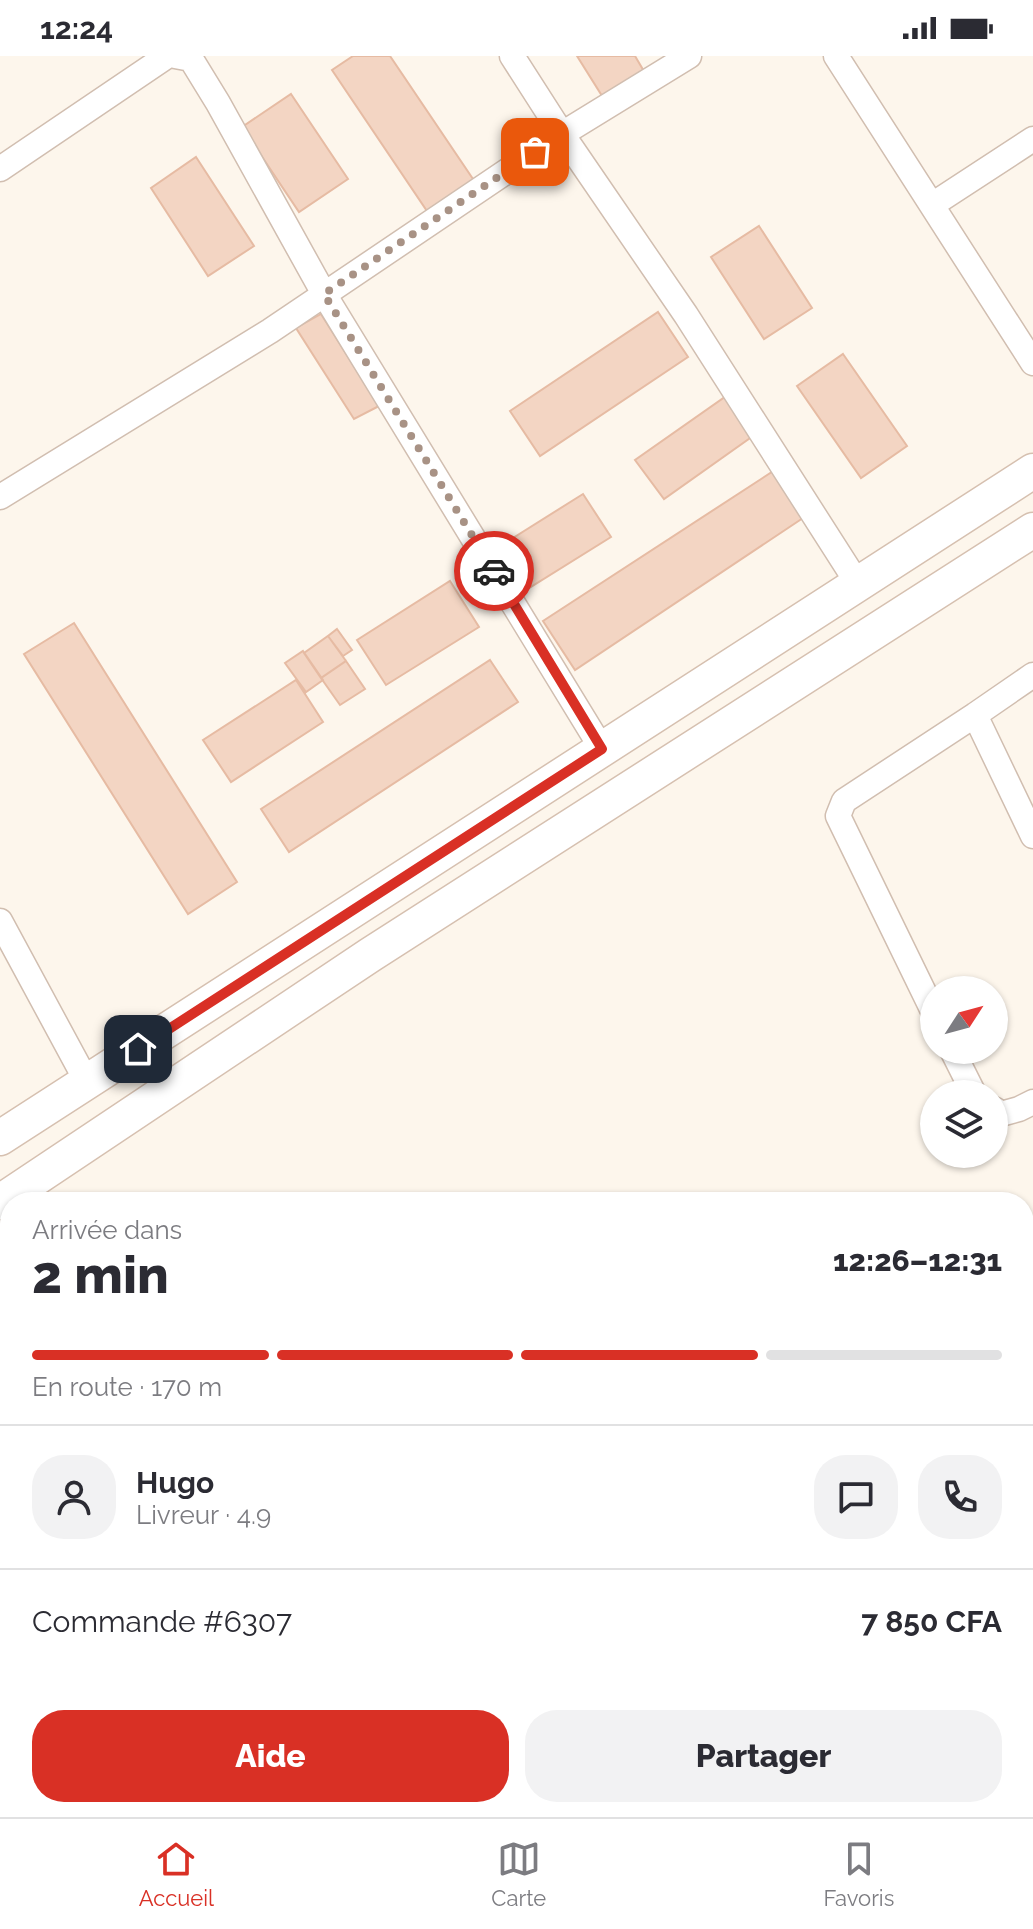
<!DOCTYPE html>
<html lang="fr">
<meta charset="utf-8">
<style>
body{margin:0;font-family:Raleway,sans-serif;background:#f2f2f3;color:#2b2b33;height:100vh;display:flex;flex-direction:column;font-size:30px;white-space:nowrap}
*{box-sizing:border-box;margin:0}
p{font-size:26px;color:#7c7c81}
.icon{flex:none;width:44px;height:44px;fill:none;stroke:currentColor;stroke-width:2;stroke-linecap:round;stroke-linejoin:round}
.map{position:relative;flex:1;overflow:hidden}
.panel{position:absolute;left:0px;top:1136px;width:1034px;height:626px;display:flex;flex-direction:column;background:#fff;border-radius:32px 32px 0 0;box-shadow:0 2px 6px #0004}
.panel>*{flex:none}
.needle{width:52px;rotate:54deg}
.buttons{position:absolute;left:920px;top:920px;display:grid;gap:16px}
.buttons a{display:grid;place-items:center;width:88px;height:88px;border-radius:50%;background:#fff;box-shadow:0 2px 6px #0004;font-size:40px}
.pin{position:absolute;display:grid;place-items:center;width:68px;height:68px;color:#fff;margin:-34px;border-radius:16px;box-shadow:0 4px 12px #0006}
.courier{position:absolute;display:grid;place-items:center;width:80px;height:80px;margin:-40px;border:6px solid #d93025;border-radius:50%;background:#fff;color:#222;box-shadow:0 2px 10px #0007}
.overview em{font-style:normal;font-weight:800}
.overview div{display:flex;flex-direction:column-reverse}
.overview{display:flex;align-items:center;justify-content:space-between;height:136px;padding:0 32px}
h1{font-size:52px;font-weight:800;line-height:60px}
.bar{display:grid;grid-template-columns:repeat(4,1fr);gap:12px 8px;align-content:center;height:96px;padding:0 32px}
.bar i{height:10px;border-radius:6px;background:#e1e1e2}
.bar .selected{background:#d93025}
.bar p{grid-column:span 4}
.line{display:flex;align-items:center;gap:20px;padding:0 32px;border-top:2px solid #e1e1e2}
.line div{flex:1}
.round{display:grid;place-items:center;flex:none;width:84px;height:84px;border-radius:32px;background:#f2f2f3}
.button{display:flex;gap:16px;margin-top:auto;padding:16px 32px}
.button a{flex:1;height:92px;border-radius:32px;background:#d93025;color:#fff;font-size:32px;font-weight:800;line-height:92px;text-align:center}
.button a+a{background:#f2f2f3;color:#2b2b33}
.status{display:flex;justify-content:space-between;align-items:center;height:56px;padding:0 40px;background:#fff;direction:ltr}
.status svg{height:22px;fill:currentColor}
.menu{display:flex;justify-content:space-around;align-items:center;height:112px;border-top:2px solid #e1e1e2;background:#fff;font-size:22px;color:#7c7c81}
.menu a{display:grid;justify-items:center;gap:4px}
.menu .selected{color:#d93025}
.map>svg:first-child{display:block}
</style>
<div class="status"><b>12:24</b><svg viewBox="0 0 49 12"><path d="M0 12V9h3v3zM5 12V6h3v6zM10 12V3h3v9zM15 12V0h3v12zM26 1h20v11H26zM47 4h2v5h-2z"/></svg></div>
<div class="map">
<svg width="1033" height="1761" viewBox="0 0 1033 1761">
<rect width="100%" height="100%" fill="#fdf6ec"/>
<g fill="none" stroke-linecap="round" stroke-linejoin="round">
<!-- stream -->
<path stroke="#a5d3da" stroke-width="9" d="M625,1761l9,-9"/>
</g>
<!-- building -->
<path fill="#f3d5c3" stroke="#e6bba3" stroke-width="2" d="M353,0h37l85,126 -46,32 -97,-144z
M577,0h58l10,17 -41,26z
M291,38l57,85 -49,33 -57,-85z
M196,101l58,89 -46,30 -57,-88z
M759,170l53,82 -48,31 -53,-82z
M658,256l30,45 -148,99 -30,-45z
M321,258l58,92 -25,13 -58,-91z
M843,298l64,92 -46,32 -64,-92z
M732,336l28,39 -96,68 -29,-39z
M778,412l28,48 -231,154 -32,-49z
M583,438l28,43 -98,61 -27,-43z
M450,525l29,46 -93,58 -29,-45z
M74,567l163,259 -49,32 -164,-260z
M337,573l15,21 -9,6 -15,-20z
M328,580l18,25 -25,17 -17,-25z
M303,595l20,29 -17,12 -21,-29z
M490,604l28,42 -229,150 -28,-43z
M346,605l19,28 -25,16 -19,-27z
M296,624l27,42 -92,60 -28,-42z"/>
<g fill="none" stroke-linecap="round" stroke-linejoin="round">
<!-- street casing -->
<g stroke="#d1beb0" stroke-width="27">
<path id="street" d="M175,0l16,3 27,44 106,191 278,455
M512,0l50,78 124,181 172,269
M836,0l197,307
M0,113l167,-113
M932,149l101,-66
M0,441l270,-166 292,-197 127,-78
M975,659l58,121
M0,865l87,161
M934,957l-96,-197 6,-15 131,-86 58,-40
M952,994l22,44
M994,1053l7,5 18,-5 14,-7
M1024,1378l9,17
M316,1752l4,9
M485,1752l4,9
M188,1761l14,-9
M920,1761l19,-9"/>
</g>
<!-- secondary casing -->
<g stroke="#d6c0b0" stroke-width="37">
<path id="secondary" d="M0,1082l1033,-667
M0,1146l370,-247 663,-425"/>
</g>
<!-- street -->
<use href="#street" stroke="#fff" stroke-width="24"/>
<!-- secondary -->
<use href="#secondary" stroke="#fff" stroke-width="34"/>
</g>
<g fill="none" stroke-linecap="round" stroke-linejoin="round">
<!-- done -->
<path stroke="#a89285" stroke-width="8" stroke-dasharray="0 14.4" d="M494,515l-170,-277 211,-142"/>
<!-- route -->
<path stroke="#d93025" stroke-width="10" d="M138,993l464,-300 -108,-178"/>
</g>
</svg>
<div class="buttons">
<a><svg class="needle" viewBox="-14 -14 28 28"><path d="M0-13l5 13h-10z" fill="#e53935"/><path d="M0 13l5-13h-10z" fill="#7c7c81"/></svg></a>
<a><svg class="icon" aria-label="layers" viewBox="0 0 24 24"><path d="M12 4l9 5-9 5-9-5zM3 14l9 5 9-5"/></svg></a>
</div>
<div class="pin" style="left:535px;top:96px;background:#ea580c"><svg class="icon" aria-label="bag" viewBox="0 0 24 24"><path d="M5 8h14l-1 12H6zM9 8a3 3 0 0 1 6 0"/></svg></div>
<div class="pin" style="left:138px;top:993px;background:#1f2937"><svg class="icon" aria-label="home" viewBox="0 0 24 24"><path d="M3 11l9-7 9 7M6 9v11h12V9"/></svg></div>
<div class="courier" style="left:494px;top:515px"><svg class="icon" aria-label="car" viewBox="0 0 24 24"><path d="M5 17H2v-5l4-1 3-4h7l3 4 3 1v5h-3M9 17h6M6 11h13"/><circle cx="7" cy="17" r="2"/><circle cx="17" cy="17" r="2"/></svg></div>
<section class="panel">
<div class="overview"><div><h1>2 min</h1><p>Arrivée dans</p></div><em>12:26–12:31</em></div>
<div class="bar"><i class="selected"></i><i class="selected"></i><i class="selected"></i><i></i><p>En route · 170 m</p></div>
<div class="line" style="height:144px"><a class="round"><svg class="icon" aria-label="person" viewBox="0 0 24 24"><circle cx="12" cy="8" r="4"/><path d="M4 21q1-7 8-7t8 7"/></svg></a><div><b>Hugo</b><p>Livreur · 4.9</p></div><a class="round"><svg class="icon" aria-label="chat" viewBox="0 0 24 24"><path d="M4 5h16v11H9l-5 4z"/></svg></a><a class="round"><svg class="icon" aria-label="phone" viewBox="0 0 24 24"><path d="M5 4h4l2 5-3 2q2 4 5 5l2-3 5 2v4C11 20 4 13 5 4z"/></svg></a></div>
<div class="line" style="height:104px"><div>Commande #6307</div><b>7 850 CFA</b></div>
<div class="button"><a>Aide</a><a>Partager</a></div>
</section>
</div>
<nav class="menu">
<a class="selected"><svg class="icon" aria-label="home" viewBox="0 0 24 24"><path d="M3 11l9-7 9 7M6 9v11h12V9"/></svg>Accueil</a>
<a><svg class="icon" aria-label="map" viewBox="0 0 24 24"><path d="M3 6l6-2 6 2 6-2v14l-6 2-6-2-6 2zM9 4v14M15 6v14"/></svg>Carte</a>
<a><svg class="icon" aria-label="saved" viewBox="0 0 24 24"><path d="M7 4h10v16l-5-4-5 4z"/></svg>Favoris</a>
</nav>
